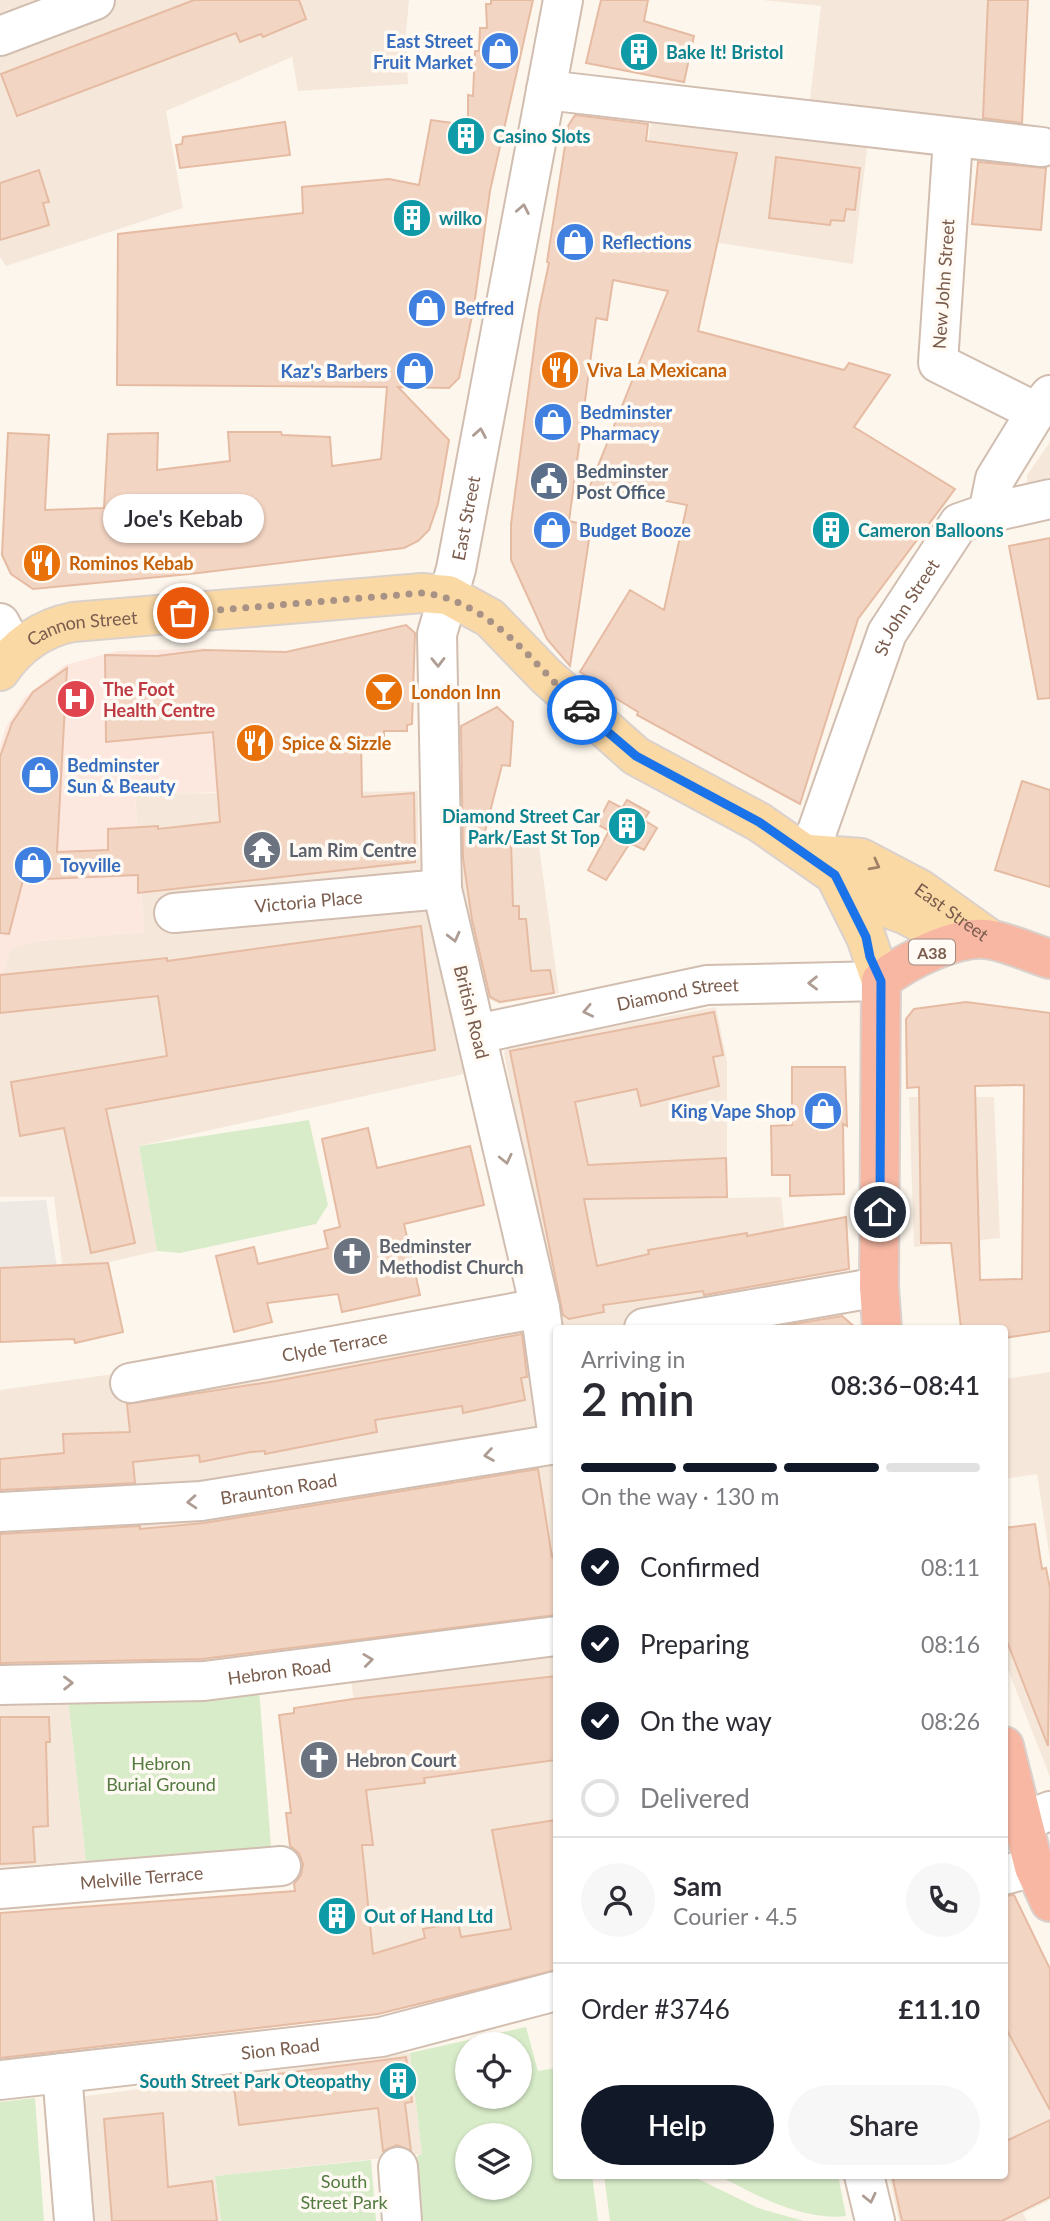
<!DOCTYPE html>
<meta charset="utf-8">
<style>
body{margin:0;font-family:Lato,sans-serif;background:#f7f7f7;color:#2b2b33;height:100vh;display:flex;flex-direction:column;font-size:26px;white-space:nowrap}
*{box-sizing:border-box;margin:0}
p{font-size:23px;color:#7c7c81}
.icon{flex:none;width:38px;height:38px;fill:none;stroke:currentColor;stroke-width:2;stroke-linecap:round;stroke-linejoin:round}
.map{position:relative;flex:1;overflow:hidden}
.sheet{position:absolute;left:553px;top:1325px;width:455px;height:854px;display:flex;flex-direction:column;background:#fff;border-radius:7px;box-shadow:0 2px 5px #0004}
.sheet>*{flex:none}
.fabs{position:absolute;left:455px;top:2032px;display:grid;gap:14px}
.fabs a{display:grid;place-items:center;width:77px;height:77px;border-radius:50%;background:#fff;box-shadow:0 2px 5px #0004;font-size:35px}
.pin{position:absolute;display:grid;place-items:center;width:60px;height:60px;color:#fff;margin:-30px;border:4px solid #fff;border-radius:50%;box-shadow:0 2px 7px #0007}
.courier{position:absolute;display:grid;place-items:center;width:70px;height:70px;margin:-35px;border:5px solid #1a73e8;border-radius:50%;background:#fff;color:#222;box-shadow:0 2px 9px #0007}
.bubble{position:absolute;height:49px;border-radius:24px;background:#fff;box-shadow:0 2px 5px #0004;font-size:23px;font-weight:600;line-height:49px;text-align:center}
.overview em{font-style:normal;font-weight:600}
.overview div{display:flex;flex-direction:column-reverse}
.overview{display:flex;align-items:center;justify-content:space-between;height:119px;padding:0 28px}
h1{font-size:46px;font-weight:600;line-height:52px}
.bar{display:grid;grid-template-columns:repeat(4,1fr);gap:10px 7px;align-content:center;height:84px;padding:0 28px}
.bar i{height:9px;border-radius:5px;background:#e1e1e2}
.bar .active{background:#111827}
.bar p{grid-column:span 4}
.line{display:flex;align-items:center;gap:18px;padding:0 28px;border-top:2px solid #e1e1e2}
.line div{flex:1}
.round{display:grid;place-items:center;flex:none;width:74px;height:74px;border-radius:37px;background:#f7f7f7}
ol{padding:0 28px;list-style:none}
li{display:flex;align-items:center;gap:21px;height:77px}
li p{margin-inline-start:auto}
li .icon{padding:7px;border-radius:50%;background:#111827;color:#fff;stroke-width:4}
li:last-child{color:#7c7c81}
li i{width:38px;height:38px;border:4px solid #e1e1e2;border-radius:50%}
.button{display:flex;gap:14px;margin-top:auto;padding:14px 28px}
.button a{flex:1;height:80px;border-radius:42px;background:#111827;color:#fff;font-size:28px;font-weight:600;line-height:80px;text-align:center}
.button a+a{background:#f7f7f7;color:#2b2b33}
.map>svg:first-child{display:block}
</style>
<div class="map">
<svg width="1050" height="2221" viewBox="0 0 1050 2221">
<rect width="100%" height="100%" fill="#fdf6ec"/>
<!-- residential -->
<path fill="#f5e8da" d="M0,0h409l-3,33 2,51 -110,7 -6,-34 -126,54 17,97 -177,58 -6,-9z
M762,0h265l-6,128 -149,-19 -19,155 -217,-34 15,-108 154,19 16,-135z
M1050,442v35l-23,6v-8z
M418,791v49l10,78 36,156 -325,72 18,105 -94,22 -9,-76h-54v-209l10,-40 29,-7 105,-9 -9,-138z
M463,842l76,4 20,147 -60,11 -10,-5 -26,-113z
M716,1007l11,55v136l54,-1 14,131h-239v649l-178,36 -15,-168 10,-1 -26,-194 -111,14 -236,3v-277l554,-78 -50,-259 3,-6z
M909,1097h85l6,141 -86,9z
M1050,1372v187l-13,-85 -33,5 1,-100z
M1050,1595v182l-45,-115v-53z
M0,1698h68l18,163 -86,6z
M1013,1893l37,76v117l-9,5 9,20v89l-27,13 4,8h-128l-10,-46h115v-279z
M410,2053l12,101 -207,22 6,45h-130l-12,-124z"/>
<!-- commercial -->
<path fill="#fde8e0" d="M205,648l13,144 -83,3 9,137 -105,9 -28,7 -11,40v-242l6,-19 19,-30 40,-32 52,-14z"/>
<!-- industrial -->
<path fill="#efe9e4" d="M46,1200l12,73 -58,-5v-66z"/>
<!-- green -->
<path fill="#d8ecc9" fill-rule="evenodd" d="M309,1120l19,85 -12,19 -136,29 -23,-2 -18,-105z
M259,1688l12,159 -185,14 -18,-163z
M526,2027l12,44 18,-3v107h36l6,46h-176l-5,-65 5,-2 -12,-101zM467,2044h53v52h-53zM467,2135h53v53h-53z
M35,2098l9,123h-44v-119z
M371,2160l5,61h-155l-6,-45z
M604,2175h86l68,33 46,13h-194z
M717,2175h121l8,41c-45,5 -90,-21 -129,-41z"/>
<!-- building -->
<path fill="#f3d5c3" stroke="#e6bba3" stroke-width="2" fill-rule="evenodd" d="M194,0h105l7,19 -43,18 -2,-3 -21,8 -4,-9 -219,83 -16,-42z
M491,0h42l-43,191 -16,115 -15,72 -10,10 -51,-1 51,53 -11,64 -9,26 -11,11 -14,7 -214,26 -157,15 -22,-15 -9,-19 6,-122 41,2 -4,75 59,-2 4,-74 50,-1 -1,37 73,-9 -2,-29h53l1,3 48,2 2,29 49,-7 6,-72 -270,-2 1,-151 185,-21 -1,-26 87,-8 30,6 12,-65 37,5v-30l5,1 2,-45h4l1,-23h7l-1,-24h5z
M601,0h47l-4,21 50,15 -10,46 -98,-19z
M988,0h40l-6,123 -39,-5z
M575,115l73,9 -2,17 91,12 -39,178 146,39 5,-7 41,12 -36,52 101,62 -97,130 -58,185 -163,-89 1,-3 -29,-18 2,-3 -31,-19 50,-82 34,20 23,-105 -97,-19 78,-195 -55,-11 -6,40 -11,-2 -27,203 22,5 -21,140 -23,-27 -36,-79v-36l28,-214 10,-47 -2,-1 21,-136z
M285,122l5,33 -110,13 -4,-23 6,-1 1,-7z
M776,157l84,11 -5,42 -9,-1 -2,12 -13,-1 -1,5 -61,-7z
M978,162l68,6 -5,62 -69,-6z
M39,170l10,32 -6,1 6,22 -49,15v-57z
M1050,538v160l-12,1 -29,-153z
M406,625l9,8 -3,91 -5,1v6h-23v9h-23l1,57 52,-4 1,69 -277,31v-18l-115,5 -14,54 -9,-1v-176l12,-34 21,-31 34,-24 -10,184 51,-2v-21l50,-3v3l62,-7 -7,-90 -107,10 -1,-87 52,1 48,-6 81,2z
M497,707l16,15 -3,44 -8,-1 -20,78 29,-1 2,64h6v13h7l5,52 19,-1 4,23 -54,9 -10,-5 -18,-77 -9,-62 -2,-132z
M1022,781l28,9v97l-55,-17z
M627,800l22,12 -5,8 13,8 -13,22 -14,-7 -24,37 -18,-10 21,-39 -12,-7 12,-23 13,7z
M421,926l14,124 -329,59 29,134 -44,10 -27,-125 -44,8 -9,-54 156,-26 -9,-60 -158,17v-38l167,-17v3z
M966,1002l84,11v318l-46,7v-10h-43l-10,-85h-30l-2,-156 -12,1 -1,-69 8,-10zM1024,1085l-2,194 -42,1 -5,-194z
M714,1012l9,43 -10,2 6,29 -78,20 -4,-17 -62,13 13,63 138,-7 1,39 -143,2 13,67 52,-12 -1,-4 99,-17v3l99,-19 3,52 -145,26 -1,-4 -100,14 1,7 -35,7 -6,-4 -53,-264z
M792,1067h53l2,59 -4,-2 1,70 -54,2v-21h-18l-1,-49 21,-1z
M368,1128l9,40 93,-22 14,59 -80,19 16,71 -78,17 -4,-18 -71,9 5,19 -38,10 -18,-76 38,-9 4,17 70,-16 -4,-17 16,-4 -18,-88z
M108,1263l15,69 -48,11 -1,-4 -74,3v-74z
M842,1316l14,12h-86z
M522,1334l5,43 -6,1 4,22 -62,13 -1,-7 -87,14 2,12 -112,22v-3l-14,1 -51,10 -1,-7 -66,7 2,21 -135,7v-31l64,-6 -1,-19 67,-2 -3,-28 149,-23z
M538,1469l14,88 4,-1v59l-354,44 -202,4v-129l140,-8v3l64,-6z
M1035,1524l7,45 4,-1 4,20 -2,158 -44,-112v-106z
M556,1676v84l-132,18 1,5 -59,7 7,55h-11l11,109 52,-16 -2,-9 35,-7 3,15 50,-8 -19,-99 64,-10v150l-178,44 -378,44v-145l295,-22 -1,-7 7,-9 2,-11 -4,-11 -9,-7 -4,-33h5l-12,-98 15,-2v-5l59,-9z
M0,1717h49l1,25h-4l2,84 -15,1 2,35 -35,2z
M1014,1895l36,74v141l-46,-85v-129z
M406,2057l6,45 -7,1 6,48 -14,-6 -14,6 -5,-43 -139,17 -6,-45z
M163,2113l5,74 44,-6 5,40h-105l-8,-102z
M1050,2120v77l-48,24h-100l-10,-46h112v-33z"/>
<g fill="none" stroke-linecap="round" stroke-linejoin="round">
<!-- minor casing -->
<g stroke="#d1beb0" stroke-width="42">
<g id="minor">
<path d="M0,36l95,-36"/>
<path d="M546,90l496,57"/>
<path d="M953,139l-15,224 98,49"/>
<path d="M988,513l7,-34 41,-67 14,-17"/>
<path d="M0,623l14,27"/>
<path id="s1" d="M809,854l78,-221 72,-110 29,-10 62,-14"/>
<path id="s2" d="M174,913l268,-24"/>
<path id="s3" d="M477,1034l230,-49 174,-4"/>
<path d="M644,1328l235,-41"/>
<path id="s4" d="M130,1383l410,-75"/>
<path id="s5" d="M556,1424l-16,-116 -98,-419 -5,-255 19,-65 107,-569"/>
<path id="s6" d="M0,1512l201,-11 355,-57"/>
<path id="s7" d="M0,1685l204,-4 352,-45"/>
<path d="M1024,1821l26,-10"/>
<path d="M1004,1875l30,-8"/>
<path id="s8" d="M0,1889l281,-23"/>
<path d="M62,2073l12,148"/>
<path id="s9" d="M0,2080l381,-43 175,-46"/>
<path d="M398,2167l4,54"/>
<path d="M864,2175l11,46"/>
</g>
</g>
<!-- major casing -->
<g stroke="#dad1cd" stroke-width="42">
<g id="major">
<path id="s10" d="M0,671c17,-25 42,-43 73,-49l349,-29 26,2 42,23 56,58 90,80 123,66 76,53 31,62 15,44"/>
<path id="s11" d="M809,854l52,4 59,31 70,50"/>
<path d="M847,894l57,20 23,12 53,11"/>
</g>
</g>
<!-- highway casing -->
<g stroke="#dad1cd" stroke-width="42">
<path id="highway" d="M882,1328l-3,-41 2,-306c24,-20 79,-48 111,-41 20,4 39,13 58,19
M1004,1746l30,121 16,35"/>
</g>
<!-- minor -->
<use href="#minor" stroke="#fff" stroke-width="38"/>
<!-- major -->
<use href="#major" stroke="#fbd9a5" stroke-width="38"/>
<!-- highway -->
<use href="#highway" stroke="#f7b7a3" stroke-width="38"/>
</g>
<!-- one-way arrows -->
<defs><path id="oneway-chevron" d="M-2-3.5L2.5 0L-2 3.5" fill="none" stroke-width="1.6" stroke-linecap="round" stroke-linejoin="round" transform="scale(1.75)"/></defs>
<g stroke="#af9d94">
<use href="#oneway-chevron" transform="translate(523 209) rotate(-79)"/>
<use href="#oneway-chevron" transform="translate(480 433) rotate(-80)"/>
<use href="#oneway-chevron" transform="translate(438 662) rotate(89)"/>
<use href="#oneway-chevron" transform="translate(454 937) rotate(76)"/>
<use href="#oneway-chevron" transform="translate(813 983) rotate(179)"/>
<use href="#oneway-chevron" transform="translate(588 1011) rotate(168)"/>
<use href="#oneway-chevron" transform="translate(506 1159) rotate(77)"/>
<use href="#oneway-chevron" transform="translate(489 1455) rotate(171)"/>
<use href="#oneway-chevron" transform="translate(192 1502) rotate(176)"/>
<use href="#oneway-chevron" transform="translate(368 1660) rotate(-7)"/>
<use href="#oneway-chevron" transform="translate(68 1683) rotate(-1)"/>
<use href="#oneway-chevron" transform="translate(870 2198) rotate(77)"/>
</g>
<use stroke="#a18267" href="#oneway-chevron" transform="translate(875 865) rotate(28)"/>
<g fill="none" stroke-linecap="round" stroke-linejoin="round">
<!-- done -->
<path stroke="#a89285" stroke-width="7" stroke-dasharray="0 12.6" d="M183,613l239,-20c69,7 112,72 160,117"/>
<!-- route -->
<path stroke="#1a73e8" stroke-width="9" d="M582,710l54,46 123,66 76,53 31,62 4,20 11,24 -1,231"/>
</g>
<!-- icons -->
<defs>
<g id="shop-disc" transform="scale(2.0125)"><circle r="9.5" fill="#3f7fe0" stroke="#fffaf3"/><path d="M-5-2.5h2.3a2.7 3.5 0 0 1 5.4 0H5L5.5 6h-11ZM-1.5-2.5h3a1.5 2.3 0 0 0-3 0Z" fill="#fff"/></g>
<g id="building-disc" transform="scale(2.0125)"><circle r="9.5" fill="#0f9aa8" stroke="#fffaf3"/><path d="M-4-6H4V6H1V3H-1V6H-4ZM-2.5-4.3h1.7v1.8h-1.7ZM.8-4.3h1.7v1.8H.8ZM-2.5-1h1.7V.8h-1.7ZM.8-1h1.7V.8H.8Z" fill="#fff"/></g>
<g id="restaurant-disc" transform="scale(2.0125)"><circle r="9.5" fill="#e8710a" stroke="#fffaf3"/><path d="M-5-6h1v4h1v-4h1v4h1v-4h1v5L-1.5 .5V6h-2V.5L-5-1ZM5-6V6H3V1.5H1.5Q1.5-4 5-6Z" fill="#fff"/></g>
<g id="civic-disc" transform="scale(2.0125)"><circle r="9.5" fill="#5c6f8a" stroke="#fffaf3"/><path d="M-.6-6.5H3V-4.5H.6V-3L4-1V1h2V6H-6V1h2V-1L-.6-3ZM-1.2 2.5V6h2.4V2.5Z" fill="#fff"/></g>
<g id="bar-disc" transform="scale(2.0125)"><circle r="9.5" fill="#e8710a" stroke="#fffaf3"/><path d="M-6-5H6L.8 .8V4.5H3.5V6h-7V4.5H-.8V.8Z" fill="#fff"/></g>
<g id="hospital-disc" transform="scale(2.0125)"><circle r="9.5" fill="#e0444e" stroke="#fffaf3"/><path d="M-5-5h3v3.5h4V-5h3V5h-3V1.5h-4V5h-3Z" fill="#fff"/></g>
<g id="temple-disc" transform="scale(2.0125)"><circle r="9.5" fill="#6b7280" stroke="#fffaf3"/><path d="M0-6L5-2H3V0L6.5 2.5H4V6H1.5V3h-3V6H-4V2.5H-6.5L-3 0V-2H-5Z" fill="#fff"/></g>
<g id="church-disc" transform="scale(2.0125)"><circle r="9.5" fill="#6b7280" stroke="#fffaf3"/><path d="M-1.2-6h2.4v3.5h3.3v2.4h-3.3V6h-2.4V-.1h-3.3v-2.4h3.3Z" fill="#fff"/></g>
</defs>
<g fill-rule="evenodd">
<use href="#shop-disc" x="500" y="51"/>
<use href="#building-disc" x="639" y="52"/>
<use href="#building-disc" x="466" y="136"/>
<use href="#building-disc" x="412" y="218"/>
<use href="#shop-disc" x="575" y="242"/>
<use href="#shop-disc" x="427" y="308"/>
<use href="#restaurant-disc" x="560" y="370"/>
<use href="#shop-disc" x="415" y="371"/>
<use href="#shop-disc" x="553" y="422"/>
<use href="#civic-disc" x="549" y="481"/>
<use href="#shop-disc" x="552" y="530"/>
<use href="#building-disc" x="831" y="530"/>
<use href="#restaurant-disc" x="42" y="563"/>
<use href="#bar-disc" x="384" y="692"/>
<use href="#hospital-disc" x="76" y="699"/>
<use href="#restaurant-disc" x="255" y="743"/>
<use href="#shop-disc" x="40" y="775"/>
<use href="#building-disc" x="627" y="826"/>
<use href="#temple-disc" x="262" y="850"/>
<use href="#shop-disc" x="33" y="865"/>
<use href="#shop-disc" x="823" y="1111"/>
<use href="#church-disc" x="352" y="1256"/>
<use href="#church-disc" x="319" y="1760"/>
<use href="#building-disc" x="337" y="1916"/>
<use href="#building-disc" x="398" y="2081"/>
</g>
<g text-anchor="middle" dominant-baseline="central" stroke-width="7" stroke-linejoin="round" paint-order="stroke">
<!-- shield labels -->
<rect fill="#fffaf3" stroke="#a28b7f" stroke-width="2" x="909" y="939.5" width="46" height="25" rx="5"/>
<g font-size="16" font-weight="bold" fill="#7a5c4d">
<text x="932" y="952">A38</text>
</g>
<!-- shop labels -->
<g font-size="18" font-weight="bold" fill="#366cbe" stroke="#fffaf3" text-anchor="start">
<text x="473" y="41" text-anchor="end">East Street<tspan x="473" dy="21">Fruit Market</tspan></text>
<text x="602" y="242">Reflections</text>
<text x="454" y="308">Betfred</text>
<text x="388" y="371" text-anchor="end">Kaz's Barbers</text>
<text x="580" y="412">Bedminster<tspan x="580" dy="21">Pharmacy</tspan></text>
<text x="579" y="530">Budget Booze</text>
<text x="67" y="765">Bedminster<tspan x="67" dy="21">Sun &amp; Beauty</tspan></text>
<text x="60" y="865">Toyville</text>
<text x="796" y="1111" text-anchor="end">King Vape Shop</text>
</g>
<!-- culture labels -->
<g font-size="18" font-weight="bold" fill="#0d838f" stroke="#fffaf3" text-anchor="start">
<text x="666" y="52">Bake It! Bristol</text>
<text x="493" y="136">Casino Slots</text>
<text x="439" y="218">wilko</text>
<text x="858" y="530">Cameron Balloons</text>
<text x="600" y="816" text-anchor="end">Diamond Street Car<tspan x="600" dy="21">Park/East St Top</tspan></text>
<text x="364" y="1916">Out of Hand Ltd</text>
<text x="371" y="2081" text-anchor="end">South Street Park Oteopathy</text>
</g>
<!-- street labels -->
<g font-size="18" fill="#7a5c4d" stroke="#fffaf3">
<text transform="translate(943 284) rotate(-86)">New John Street</text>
<text stroke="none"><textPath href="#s5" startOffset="922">East Street</textPath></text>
<text stroke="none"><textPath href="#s1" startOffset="266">St John Street</textPath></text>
<text stroke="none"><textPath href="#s10" startOffset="98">Cannon Street</textPath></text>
<text stroke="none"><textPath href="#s2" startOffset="135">Victoria Place</textPath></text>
<text stroke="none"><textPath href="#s11" startOffset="158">East Street</textPath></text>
<text stroke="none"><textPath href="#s3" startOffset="205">Diamond Street</textPath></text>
<text transform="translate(472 1012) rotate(76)">British Road</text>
<text stroke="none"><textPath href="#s4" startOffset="208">Clyde Terrace</textPath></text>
<text stroke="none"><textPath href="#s6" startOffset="280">Braunton Road</textPath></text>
<text stroke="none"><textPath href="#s7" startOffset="280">Hebron Road</textPath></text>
<text stroke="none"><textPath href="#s8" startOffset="142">Melville Terrace</textPath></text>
<text stroke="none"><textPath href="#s9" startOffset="282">Sion Road</textPath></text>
</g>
<!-- food labels -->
<g font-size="18" font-weight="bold" fill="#c56008" stroke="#fffaf3" text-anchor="start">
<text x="587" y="370">Viva La Mexicana</text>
<text x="69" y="563">Rominos Kebab</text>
<text x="411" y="692">London Inn</text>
<text x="282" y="743">Spice &amp; Sizzle</text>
</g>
<!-- service labels -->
<g font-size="18" font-weight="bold" fill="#4e5e75" stroke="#fffaf3" text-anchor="start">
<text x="576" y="471">Bedminster<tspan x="576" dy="21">Post Office</tspan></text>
</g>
<!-- health labels -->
<g font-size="18" font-weight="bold" fill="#be3a42" stroke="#fffaf3" text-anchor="start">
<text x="103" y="689">The Foot<tspan x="103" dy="21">Health Centre</tspan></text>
</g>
<!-- worship labels -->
<g font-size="18" font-weight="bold" fill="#5b616d" stroke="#fffaf3" text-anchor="start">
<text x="289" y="850">Lam Rim Centre</text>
<text x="379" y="1246">Bedminster<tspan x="379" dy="21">Methodist Church</tspan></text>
<text x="346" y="1760">Hebron Court</text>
</g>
<!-- park labels -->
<g font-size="18" fill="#537a41" stroke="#fffaf3">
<text x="161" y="1763">Hebron<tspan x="161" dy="21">Burial Ground</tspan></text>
<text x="344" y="2181">South<tspan x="344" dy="21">Street Park</tspan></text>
</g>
</g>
</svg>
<div class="fabs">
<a><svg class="icon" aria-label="locate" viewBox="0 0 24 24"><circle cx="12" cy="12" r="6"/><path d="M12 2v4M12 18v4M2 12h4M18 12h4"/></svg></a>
<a><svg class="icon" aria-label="layers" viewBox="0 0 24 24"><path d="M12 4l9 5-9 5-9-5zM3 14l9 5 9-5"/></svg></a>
</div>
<div class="pin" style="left:183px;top:613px;background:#ea580c"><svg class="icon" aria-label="bag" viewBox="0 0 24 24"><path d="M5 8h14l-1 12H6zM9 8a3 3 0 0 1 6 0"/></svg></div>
<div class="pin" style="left:880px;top:1212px;background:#1f2937"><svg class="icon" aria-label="home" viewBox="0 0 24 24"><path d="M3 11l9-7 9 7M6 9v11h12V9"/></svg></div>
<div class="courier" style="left:582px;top:710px"><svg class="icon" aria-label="car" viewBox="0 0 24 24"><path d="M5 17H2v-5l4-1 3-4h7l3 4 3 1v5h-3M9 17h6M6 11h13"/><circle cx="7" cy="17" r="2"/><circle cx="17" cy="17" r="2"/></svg></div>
<div class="bubble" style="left:103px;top:494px;width:161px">Joe's Kebab</div>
<section class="sheet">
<div class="overview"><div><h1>2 min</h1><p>Arriving in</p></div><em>08:36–08:41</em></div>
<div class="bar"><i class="active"></i><i class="active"></i><i class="active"></i><i></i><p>On the way · 130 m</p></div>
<ol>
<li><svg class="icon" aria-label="check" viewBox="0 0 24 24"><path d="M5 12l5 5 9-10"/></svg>Confirmed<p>08:11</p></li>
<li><svg class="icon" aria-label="check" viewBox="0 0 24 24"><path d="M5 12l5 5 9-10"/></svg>Preparing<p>08:16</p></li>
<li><svg class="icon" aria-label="check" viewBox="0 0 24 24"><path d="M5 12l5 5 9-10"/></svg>On the way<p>08:26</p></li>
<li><i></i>Delivered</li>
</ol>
<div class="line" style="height:126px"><a class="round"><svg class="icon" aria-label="person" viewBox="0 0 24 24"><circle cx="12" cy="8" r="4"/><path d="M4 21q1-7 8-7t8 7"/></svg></a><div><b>Sam</b><p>Courier · 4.5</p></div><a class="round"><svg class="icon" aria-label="phone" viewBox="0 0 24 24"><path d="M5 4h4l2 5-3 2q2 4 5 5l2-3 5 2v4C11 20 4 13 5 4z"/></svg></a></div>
<div class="line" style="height:91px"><div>Order #3746</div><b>£11.10</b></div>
<div class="button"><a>Help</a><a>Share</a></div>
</section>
</div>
